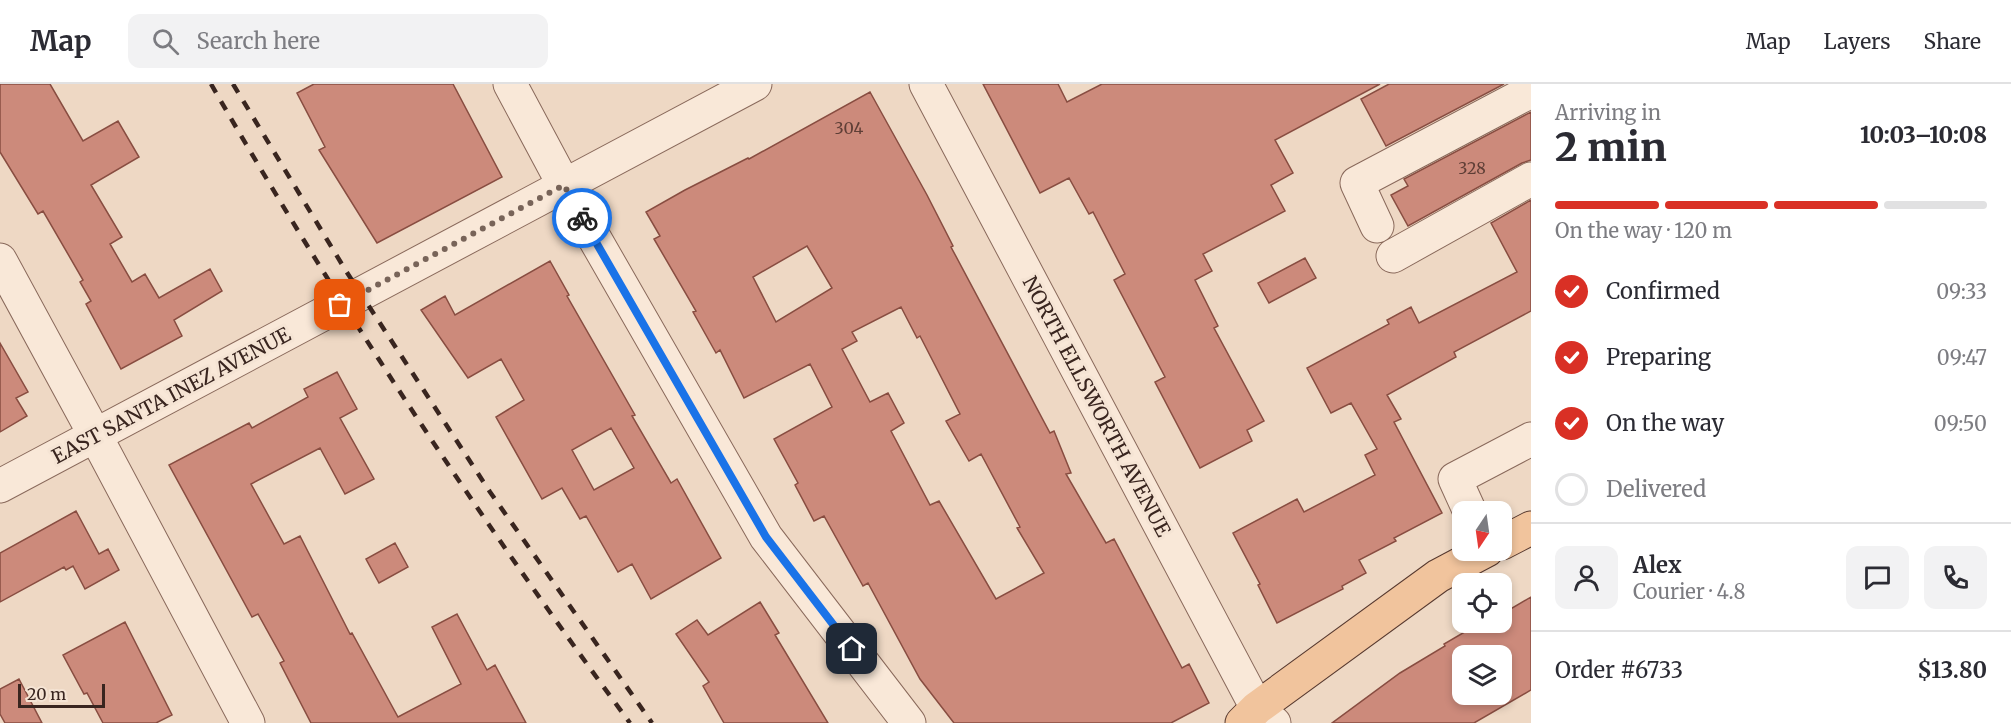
<!DOCTYPE html>
<meta charset="utf-8">
<style>
body{margin:0;font-family:Merriweather,serif;background:#f2f2f3;color:#2b2b33;height:100vh;display:flex;flex-direction:column;font-size:22px;white-space:nowrap}
*{box-sizing:border-box;margin:0}
p{font-size:20px;color:#7c7c81}
.icon{flex:none;width:33px;height:33px;fill:none;stroke:currentColor;stroke-width:2;stroke-linecap:round;stroke-linejoin:round}
.map{position:relative;flex:1;overflow:hidden}
.side{display:flex;flex-direction:column;background:#fff;width:480px}
.side>*{flex:none}
.needle{width:39px;rotate:193deg}
.buttons{position:absolute;left:1452px;top:417px;display:grid;gap:12px}
.buttons a{display:grid;place-items:center;width:60px;height:60px;border-radius:12px;background:#fff;box-shadow:0 3px 9px #0003;font-size:30px}
.scale{position:absolute;left:18px;bottom:15px;width:87px;box-sizing:border-box;padding-left:6px;border:3px solid #39251f;border-top:0;font-size:16px;line-height:21px;white-space:nowrap;color:#39251f;-webkit-text-stroke:4px #f5e4d4;paint-order:stroke}
.pin{position:absolute;display:grid;place-items:center;width:51px;height:51px;color:#fff;margin:-26px;border-radius:12px;box-shadow:0 3px 9px #0006}
.courier{position:absolute;display:grid;place-items:center;width:60px;height:60px;margin:-30px;border:4px solid #1a73e8;border-radius:50%;background:#fff;color:#222;box-shadow:0 2px 8px #0007}
.headline em{font-style:normal;font-weight:800}
.headline div{display:flex;flex-direction:column-reverse}
.headline{display:flex;align-items:center;justify-content:space-between;height:102px;padding:0 24px}
h1{font-size:39px;font-weight:800;line-height:45px}
.bar{display:grid;grid-template-columns:repeat(4,1fr);gap:9px 6px;align-content:center;height:72px;padding:0 24px}
.bar i{height:8px;border-radius:4px;background:#e1e1e2}
.bar .active{background:#d93025}
.bar p{grid-column:span 4}
.line{display:flex;align-items:center;gap:15px;padding:0 24px;border-top:2px solid #e1e1e2}
.line div{flex:1}
.round{display:grid;place-items:center;flex:none;width:63px;height:63px;border-radius:12px;background:#f2f2f3}
ol{padding:0 24px;list-style:none}
li{display:flex;align-items:center;gap:18px;height:66px}
li p{margin-inline-start:auto}
li .icon{padding:6px;border-radius:50%;background:#d93025;color:#fff;stroke-width:4}
li:last-child{color:#7c7c81}
li i{width:33px;height:33px;border:3px solid #e1e1e2;border-radius:50%}
header{display:flex;align-items:center;gap:36px;box-sizing:border-box;height:84px;padding:0 30px;background:#fff;border-bottom:2px solid #e1e1e2}
header strong{font-size:28px}
nav{display:flex;gap:33px;margin-inline-start:auto;font-size:21px}
.search{width:420px;height:54px;background:#f2f2f3;display:flex;align-items:center;gap:15px;box-sizing:border-box;padding:0 21px;border-radius:12px;color:#7c7c81;font-size:22px}
main{display:flex;flex:1;min-height:0}
.map>svg:first-child{display:block}
</style>
<header>
<strong>Map</strong>
<div class="search"><svg class="icon" aria-label="search" viewBox="0 0 24 24"><circle cx="10" cy="10" r="6"/><path d="M15 15l6 6"/></svg>Search here</div>
<nav><a>Map</a><a>Layers</a><a>Share</a></nav>
</header>
<main>
<div class="map">
<svg width="1531" height="639" viewBox="0 0 1531 639">
<rect width="100%" height="100%" fill="#eed8c4"/>
<!-- building -->
<path fill="#cc8a7b" stroke="#884d41" stroke-width="1.5" fill-rule="evenodd" d="M0,0h50l33,57 35,-20 21,36 -48,28 31,52 -12,7 22,38 13,-8 14,24 51,-29 12,22 -48,29 8,16 -61,33 -35,-65 5,-3 -11,-19 3,-2 -40,-69 -5,3 -38,-62z
M314,0h139l49,93 -125,66 -58,-93 6,-3 -28,-54z
M983,0h75l9,18 35,-18h278l-105,56 18,33 -22,12 14,26 -82,43 9,17 -17,9 23,46 -4,2 50,93 -17,9 5,11 -52,27 -45,-86 10,-5 -51,-97 11,-6 -32,-62 -4,2 -20,-36 -29,15z
M1389,0h115l-118,62 -25,-47z
M870,8l57,103 26,51 -2,1 99,186 4,-2 17,42 -5,1 40,69 8,-4 68,129 7,-4 20,39 -38,20h-217l-34,-44 -52,-96 -5,3 -39,-70 -10,5 -19,-36 3,-2 -24,-44 58,-32 -22,-43 -66,34 -24,-48 -4,3 -23,-41 3,-1 -42,-72 6,-3 -14,-24 39,-22 63,-32 1,1zM807,162l25,42 -56,34 -23,-45zM901,223l16,31 3,-2 40,78 -14,7 23,40 12,-7 39,73 -3,1 27,45 -48,26 -57,-98 -9,4 -39,-74 13,-8 -16,-30 -18,9 -28,-53 15,-8 -5,-9z
M1531,28v48l-9,3 -114,63 -17,-31 17,-9 -4,-7z
M1531,116v111l-77,41 2,5 -69,38 14,24 -7,3 48,91 -48,25 2,3 -37,19 7,13 -24,13 1,3 -66,34 -19,-38 2,-1 -27,-51 64,-34 7,13 71,-37 -10,-20 12,-6 -26,-46 -20,10 -24,-45 82,-44 -2,-4 24,-13 8,16 98,-51 -26,-49z
M1305,174l11,20 -47,25 -11,-20z
M550,177l19,34 -2,1 68,119 -3,1 39,67 6,-4 44,79 -70,41 -19,-35 -14,8 -32,-56 -6,3 -18,-31 -20,11 -46,-82 28,-17 -23,-41 -33,19 -47,-68 24,-14 10,19zM611,344l23,40 -40,22 -22,-40z
M0,259l28,49 -12,6 11,18 -27,16z
M337,288l20,37 -17,9 34,61 -29,15 -25,-46 -69,36 33,60 16,-8 50,98 2,-1 46,84 63,-33 -29,-57 25,-13 30,56 8,-5 31,58h-215l-31,-60 4,-2 -26,-47 -6,3 -83,-152 80,-42 3,5 56,-31 -4,-8z
M76,427l23,43 9,-5 11,21 -34,19 -12,-23 -7,4 -2,-3 -64,35v-49z
M395,459l13,24 -29,16 -13,-24z
M1531,513v93l-57,33h-142l68,-50 45,-27 -1,-2 36,-21 2,2 5,-3h15v-8zM1462,572h40v38h-40z
M760,518l19,31 -4,2 53,88h-104l-21,-37 6,-4 -33,-48 21,-14 11,15z
M125,538l47,93 -16,8h-53l-16,-30 -3,1 -21,-39z
M19,595l23,44h-37l-5,-9v-25z"/>
<g fill="none" stroke-linecap="round" stroke-linejoin="round">
<!-- minor casing -->
<g stroke="#89695b" stroke-width="35">
<path id="minor" d="M510,0l54,101 202,352 143,186
M926,0l331,624 17,15
M1377,142l-20,-43 174,-92
M1393,172l138,-77
M0,176l95,175 153,288
M0,402l755,-402
M1470,428l-15,-33 76,-40"/>
</g>
<!-- major casing -->
<g stroke="#57392f" stroke-width="35">
<path id="major" d="M1502,459l29,-15
M1242,639l15,-15 181,-132 49,-26"/>
</g>
<!-- minor -->
<use href="#minor" stroke="#f9e8d8" stroke-width="33"/>
<!-- major -->
<use href="#major" stroke="#f1c49d" stroke-width="33"/>
<!-- rail -->
<path stroke="#39251f" stroke-width="4.5" stroke-dasharray="10 10" stroke-linecap="butt" d="M211,0c127,221 268,434 419,639
M233,0l113,187 144,221 162,231"/>
</g>
<g fill="none" stroke-linecap="round" stroke-linejoin="round">
<!-- done -->
<path stroke="#786459" stroke-width="6" stroke-dasharray="0 10.8" d="M340,221l224,-120 18,33"/>
<!-- route -->
<path stroke="#1a73e8" stroke-width="8" d="M582,134l184,319 86,112"/>
</g>
<g text-anchor="middle" dominant-baseline="central" stroke-width="6" stroke-linejoin="round" paint-order="stroke">
<!-- number labels -->
<g font-size="16" fill="#5e3e36">
<text x="849" y="44">304</text>
<text x="1472" y="84">328</text>
</g>
<!-- street labels -->
<g font-size="20" fill="#39251f" stroke="#f5e4d4">
<text transform="translate(171 311) rotate(-28)">EAST SANTA INEZ AVENUE</text>
<text transform="translate(1097 322) rotate(62)">NORTH ELLSWORTH AVENUE</text>
</g>
</g>
</svg>
<div class="buttons">
<a><svg class="needle" viewBox="-14 -14 28 28"><path d="M0-13l5 13h-10z" fill="#e53935"/><path d="M0 13l5-13h-10z" fill="#7c7c81"/></svg></a>
<a><svg class="icon" aria-label="locate" viewBox="0 0 24 24"><circle cx="12" cy="12" r="6"/><path d="M12 2v4M12 18v4M2 12h4M18 12h4"/></svg></a>
<a><svg class="icon" aria-label="layers" viewBox="0 0 24 24"><path d="M12 4l9 5-9 5-9-5zM3 14l9 5 9-5"/></svg></a>
</div>
<div class="scale">20 m</div>
<div class="pin" style="left:340px;top:221px;background:#ea580c"><svg class="icon" aria-label="bag" viewBox="0 0 24 24"><path d="M5 8h14l-1 12H6zM9 8a3 3 0 0 1 6 0"/></svg></div>
<div class="pin" style="left:852px;top:565px;background:#1f2937"><svg class="icon" aria-label="home" viewBox="0 0 24 24"><path d="M3 11l9-7 9 7M6 9v11h12V9"/></svg></div>
<div class="courier" style="left:582px;top:134px"><svg class="icon" aria-label="bike" viewBox="0 0 24 24"><circle cx="6" cy="16" r="4"/><circle cx="18" cy="16" r="4"/><path d="M6 16l4-8h5l3 8M10 8l3 8H6M13 5h3"/></svg></div>
</div>
<section class="side">
<div class="headline"><div><h1>2 min</h1><p>Arriving in</p></div><em>10:03–10:08</em></div>
<div class="bar"><i class="active"></i><i class="active"></i><i class="active"></i><i></i><p>On the way · 120 m</p></div>
<ol>
<li><svg class="icon" aria-label="check" viewBox="0 0 24 24"><path d="M5 12l5 5 9-10"/></svg>Confirmed<p>09:33</p></li>
<li><svg class="icon" aria-label="check" viewBox="0 0 24 24"><path d="M5 12l5 5 9-10"/></svg>Preparing<p>09:47</p></li>
<li><svg class="icon" aria-label="check" viewBox="0 0 24 24"><path d="M5 12l5 5 9-10"/></svg>On the way<p>09:50</p></li>
<li><i></i>Delivered</li>
</ol>
<div class="line" style="height:108px"><a class="round"><svg class="icon" aria-label="person" viewBox="0 0 24 24"><circle cx="12" cy="8" r="4"/><path d="M4 21q1-7 8-7t8 7"/></svg></a><div><b>Alex</b><p>Courier · 4.8</p></div><a class="round"><svg class="icon" aria-label="chat" viewBox="0 0 24 24"><path d="M4 5h16v11H9l-5 4z"/></svg></a><a class="round"><svg class="icon" aria-label="phone" viewBox="0 0 24 24"><path d="M5 4h4l2 5-3 2q2 4 5 5l2-3 5 2v4C11 20 4 13 5 4z"/></svg></a></div>
<div class="line" style="height:78px"><div>Order #6733</div><b>$13.80</b></div>
</section>
</main>
